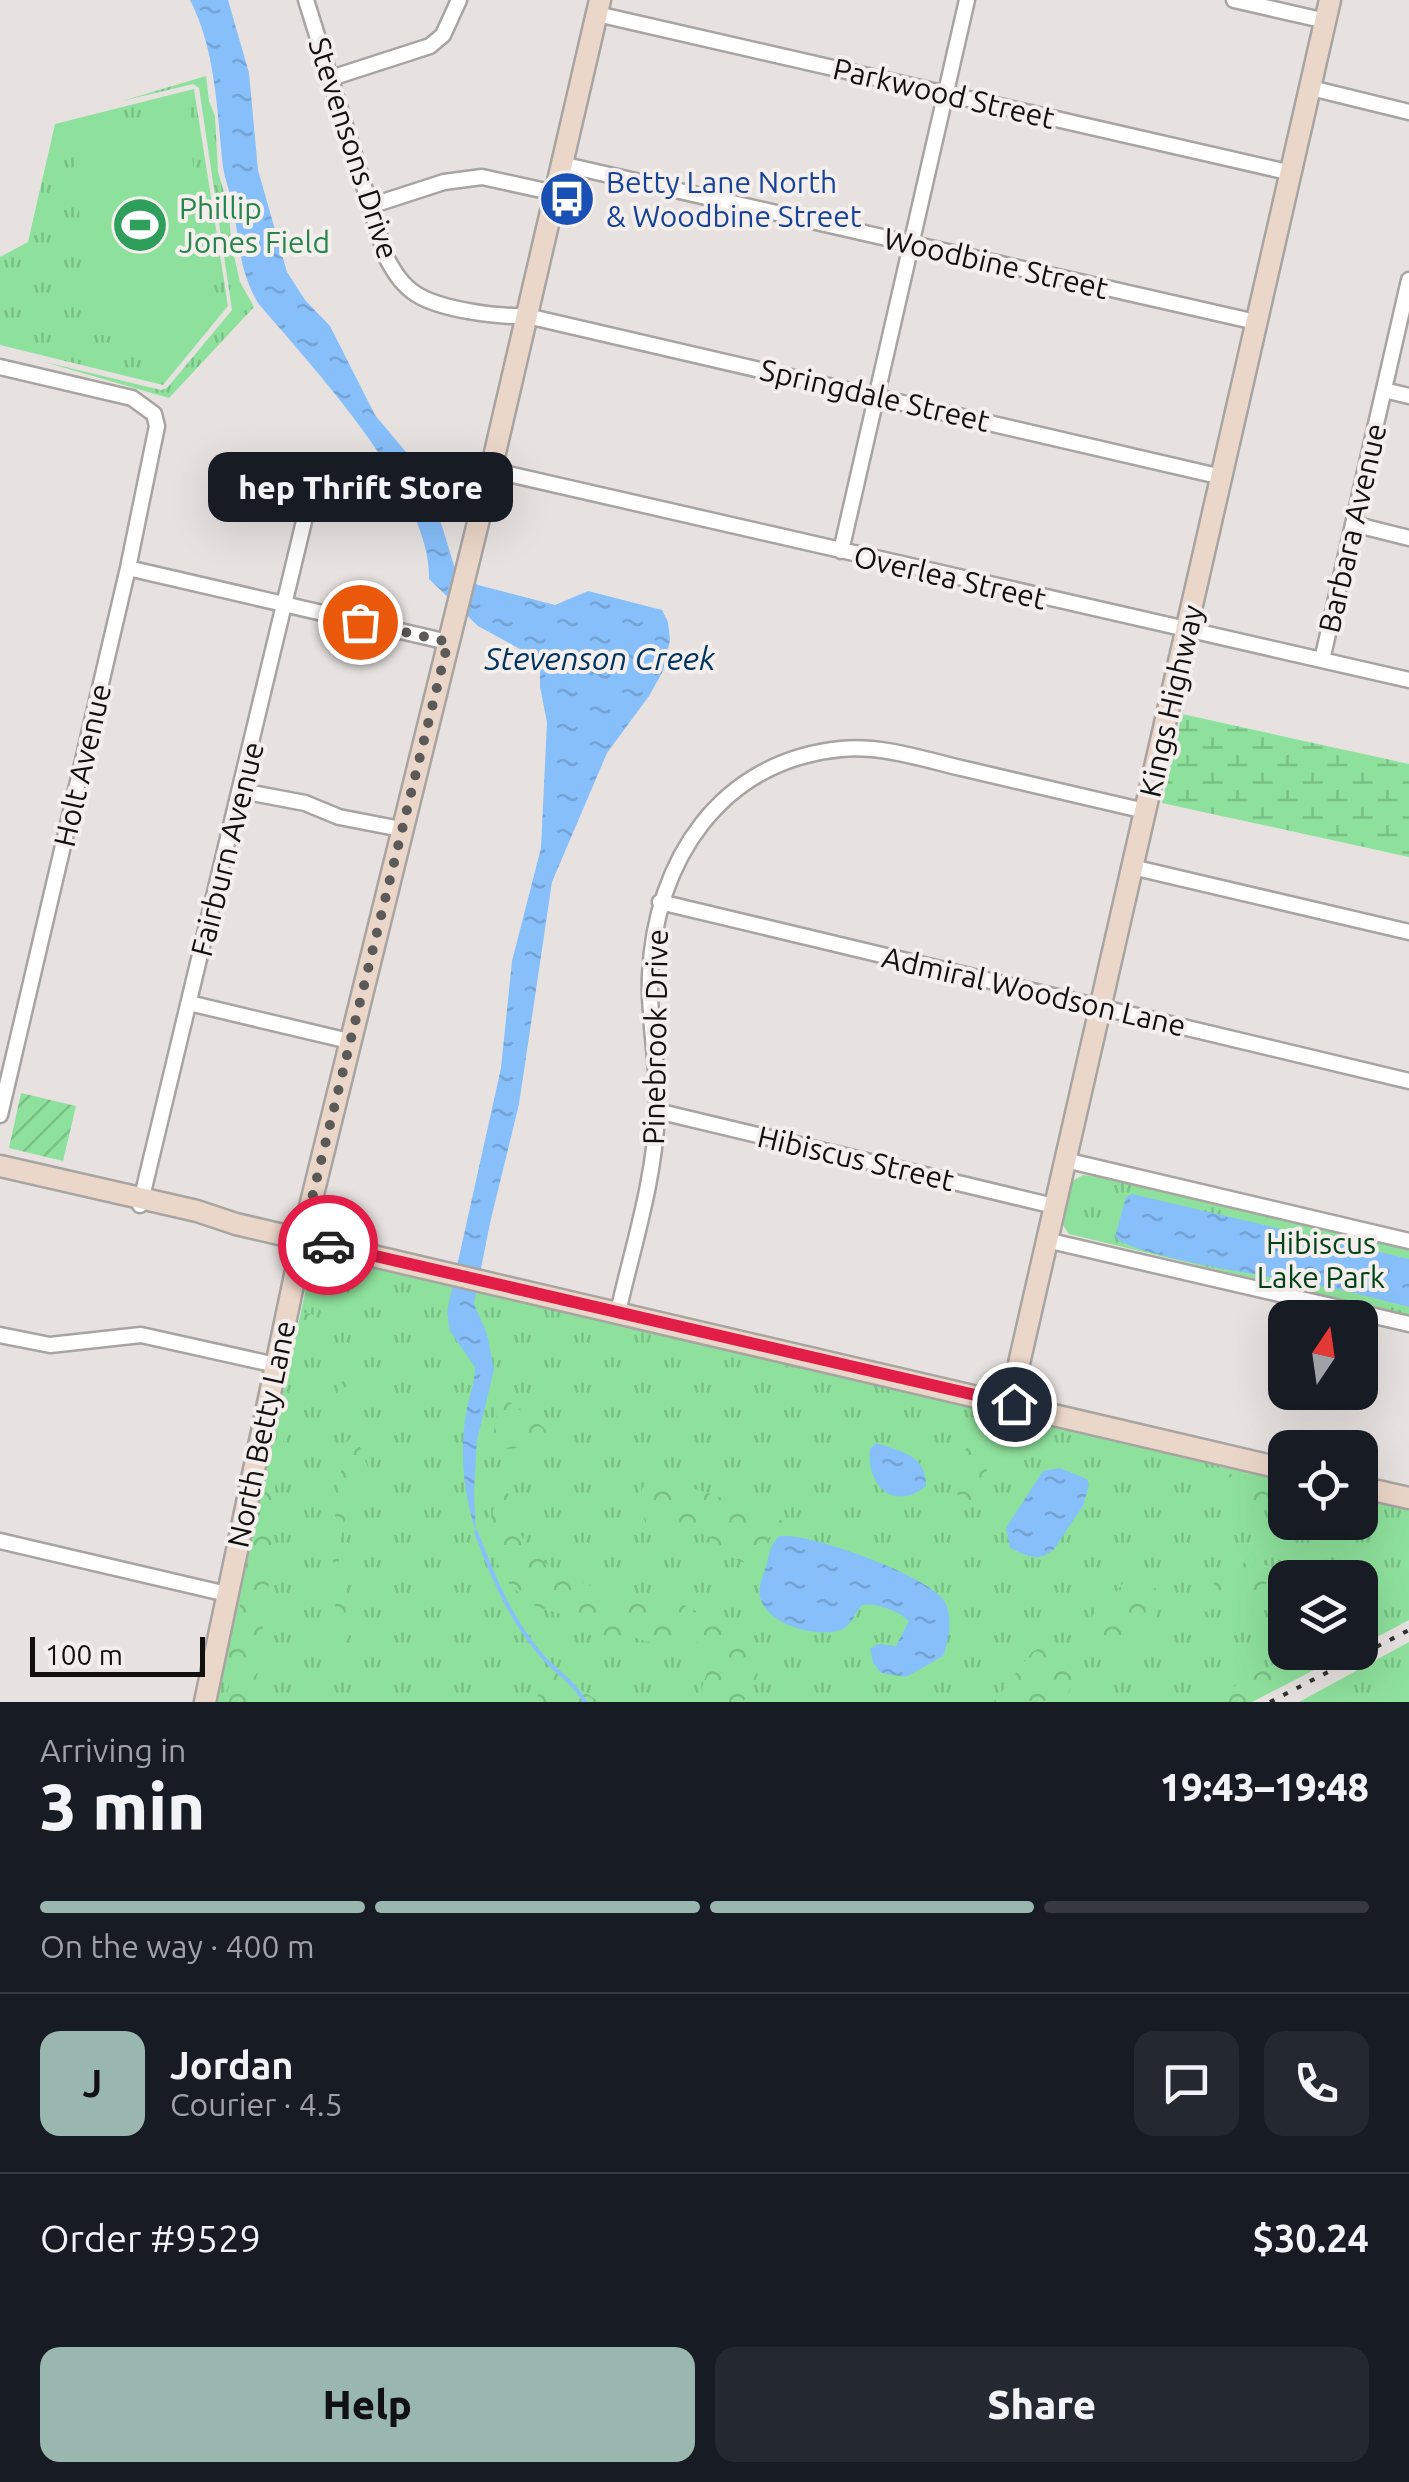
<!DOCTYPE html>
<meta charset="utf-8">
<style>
body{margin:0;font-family:Ubuntu,sans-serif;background:#242831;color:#f1f3f6;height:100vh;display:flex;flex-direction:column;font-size:38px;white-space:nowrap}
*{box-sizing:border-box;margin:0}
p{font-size:32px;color:#9ea1a6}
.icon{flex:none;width:55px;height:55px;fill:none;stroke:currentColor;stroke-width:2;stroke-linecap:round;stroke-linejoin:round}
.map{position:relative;height:1702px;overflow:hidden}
.drawer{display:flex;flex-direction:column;background:#171b24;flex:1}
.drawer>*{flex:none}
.needle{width:65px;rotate:13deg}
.controls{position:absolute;left:1268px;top:1300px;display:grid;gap:20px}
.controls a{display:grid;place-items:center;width:110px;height:110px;border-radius:20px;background:#171b24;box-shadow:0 10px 40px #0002;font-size:50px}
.scale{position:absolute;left:30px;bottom:25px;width:175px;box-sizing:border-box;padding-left:10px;border:5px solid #11100f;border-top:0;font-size:28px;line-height:35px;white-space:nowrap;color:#11100f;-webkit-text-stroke:8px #f4efed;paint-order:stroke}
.pin{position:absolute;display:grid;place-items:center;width:85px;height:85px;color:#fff;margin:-42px;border:5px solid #fff;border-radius:50%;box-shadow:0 2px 10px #0007}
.courier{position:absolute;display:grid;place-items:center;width:100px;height:100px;margin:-50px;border:8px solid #e11d48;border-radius:50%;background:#fff;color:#222;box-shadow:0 2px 12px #0007}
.bubble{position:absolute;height:70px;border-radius:20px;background:#171b24;box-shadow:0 10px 40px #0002;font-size:32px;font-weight:800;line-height:70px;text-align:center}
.summary em{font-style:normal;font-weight:800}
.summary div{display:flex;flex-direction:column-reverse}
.summary{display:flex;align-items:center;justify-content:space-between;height:170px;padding:0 40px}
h1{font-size:65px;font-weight:800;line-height:75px}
.bar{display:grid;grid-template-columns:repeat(4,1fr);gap:15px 10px;align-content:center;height:120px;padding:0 40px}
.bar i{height:12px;border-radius:8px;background:#363941}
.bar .selected{background:#99b6af}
.bar p{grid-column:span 4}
.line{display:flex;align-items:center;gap:25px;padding:0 40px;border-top:2px solid #363941}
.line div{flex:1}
.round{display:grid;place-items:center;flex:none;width:105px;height:105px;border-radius:20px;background:#242831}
.primary-button{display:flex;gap:20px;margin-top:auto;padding:20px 40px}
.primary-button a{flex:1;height:115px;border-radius:20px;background:#99b6af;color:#111;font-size:40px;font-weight:800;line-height:115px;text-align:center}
.primary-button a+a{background:#242831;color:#f1f3f6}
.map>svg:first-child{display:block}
</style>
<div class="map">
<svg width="1409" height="1702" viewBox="0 0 1409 1702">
<defs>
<pattern id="grass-tufts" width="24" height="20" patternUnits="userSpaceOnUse" patternTransform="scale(2.5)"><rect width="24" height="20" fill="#8ee19c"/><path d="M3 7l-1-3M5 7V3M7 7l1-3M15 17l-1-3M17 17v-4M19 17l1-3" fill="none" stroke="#79c085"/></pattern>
<pattern id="forest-crowns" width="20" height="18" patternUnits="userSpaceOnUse" patternTransform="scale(2.5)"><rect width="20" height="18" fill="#8ee19c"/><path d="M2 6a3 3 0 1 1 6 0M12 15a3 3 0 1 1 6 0" fill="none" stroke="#79c085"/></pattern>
<pattern id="wetland-marsh" width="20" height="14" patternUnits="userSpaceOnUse" patternTransform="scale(2.5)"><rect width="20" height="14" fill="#8ee19c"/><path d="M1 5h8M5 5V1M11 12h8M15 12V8" fill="none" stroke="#79c085"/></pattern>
<pattern id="garden-furrows" width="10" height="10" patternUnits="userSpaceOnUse" patternTransform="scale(2.5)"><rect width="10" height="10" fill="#8ee19c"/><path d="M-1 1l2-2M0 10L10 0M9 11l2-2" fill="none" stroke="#79c085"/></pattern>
<pattern id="water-ripples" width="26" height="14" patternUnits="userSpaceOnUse" patternTransform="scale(2.5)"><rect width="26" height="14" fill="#87bffa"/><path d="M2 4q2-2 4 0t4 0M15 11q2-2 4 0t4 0" fill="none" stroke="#74a3d5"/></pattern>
</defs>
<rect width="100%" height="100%" fill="#e7e2e0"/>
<!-- grass -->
<path fill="url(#grass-tufts)" d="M206,76l3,25 6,15 3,56 10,34 4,41 8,35 14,25 -85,91 -128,-37 120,29 6,-2 65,-78 -33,-222 -6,-4 -71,17z
M194,89l34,217 -65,79 -163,-40v-88l28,-15 27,-118z
M1083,1175l42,5 284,67v69l-340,-82 -8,-12 8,-39z
M320,1262l40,3 120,25 805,188v44h75v-27l49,12v113l-49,26v-68h-75v74l62,1 -95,49h-1037l94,-427z
M1409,1642v60h-110z"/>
<!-- forest -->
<path fill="url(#forest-crowns)" d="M305,1313l7,1 6,6 -3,24 -5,9 -8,3 -7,-2z
M346,1376l7,3c2,14 4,30 -4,42l-7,1c-14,-14 -5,-32 4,-46z
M505,1400c8,2 38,27 47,35l-2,8 -50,7 -8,-8 6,-32z
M285,1430l-10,56 -5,90 -9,65 1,20 -14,41h-24l8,-25 -6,-9 51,-231z
M352,1436l6,6 10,26c-17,29 -27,56 -29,90 -1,29 31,64 1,89l-5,-2c-7,-21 2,-29 0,-47 -4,-41 -2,-75 5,-118 3,-17 -1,-31 12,-44z
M969,1446l11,5c12,21 11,54 -20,49 -5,-9 -8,-30 -6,-41z
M1232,1474l53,13v25c-23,-2 -60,-16 -72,-35z
M661,1478l77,25 50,20 2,7 -14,3 -9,6 -15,23c-23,3 -26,-18 -45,-26 -20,-10 -36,0 -61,-12l-7,-21 3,-15z
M503,1489l5,4 7,33 17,26 25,20 63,26h35l24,5 40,18 40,24c6,21 -4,39 -16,57h-38l-4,-11 13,-41c-16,-11 -27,-9 -44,-1l-40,-13 -27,-1 -45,-22 -23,-7 -25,-21 -15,-26 -4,-24 2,-25z
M1246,1562l24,4c4,33 -43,32 -61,46l-12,-2c4,-22 30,-38 49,-48z
M1135,1575h7l18,18 -6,41 -38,22 -14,1 -15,-25 2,-13 21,-19 16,-21z
M1045,1646l15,4 14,14v17l-10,19 -70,2 38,-50z
M1282,1659h7l1,6 -12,18 -31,19h-25l6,-12z
M548,1671h6l45,31h-64z"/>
<!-- wetland -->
<path fill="url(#wetland-marsh)" d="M1182,714l227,50v93l-247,-54z"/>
<!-- garden -->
<path fill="url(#garden-furrows)" d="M21,1093l55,13 -13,55 -54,-13z"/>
<!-- pitch -->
<path fill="#8ee19c" d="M188,109l19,211 -31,27 -86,-14 -18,-202z"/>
<!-- water -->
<path fill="url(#water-ripples)" d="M190,0h38l21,73 9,97 29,102 18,28 25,26 45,89 31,37 21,38 15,36 13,43 23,16 77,20 33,-14 74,19 6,12 2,18 -7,31 -14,25 -42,57 -55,129 -33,222 -29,119 -16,81 13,30 7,36 -17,70 -3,52 2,40c-12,-37 -17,-79 -10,-118 2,-16 9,-30 9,-47l-25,-36 -3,-20 54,-243 11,-107 29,-113 6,-126 -7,-35v-27l-62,-34 -49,-47c2,-87 -117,-212 -171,-276 -19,-32 -19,-63 -25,-98 -3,-13 -8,-25 -10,-38 -6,-55 -7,-117 -33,-167z
M1132,1194l277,65v48c-28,-7 -55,-15 -83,-20 -37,-8 -191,-29 -211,-50l11,-40z
M876,1443c24,8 51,12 50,43 -32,26 -60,0 -56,-37z
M1060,1468l27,11 2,6 -6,21 -29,43c-16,14 -27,7 -44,-1l-4,-20 37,-57z
M780,1536c30,-3 150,40 165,66 8,15 4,39 -2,54l-37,21 -25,-4 -8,-10 -3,-14 8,-5 18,2 13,-25c-10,-10 -33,-19 -47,-16 -7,8 -10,19 -19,24 -24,10 -73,-3 -82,-29 -5,-12 3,-25 6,-37 3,-12 3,-19 13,-27z"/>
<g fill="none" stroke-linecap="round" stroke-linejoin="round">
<!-- stream -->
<path stroke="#87bffa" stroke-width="4" d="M476,1532c17,45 34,87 66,124 15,17 32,26 43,46"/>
<!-- street casing -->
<g stroke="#a8a4a2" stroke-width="19">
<path id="street" d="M306,0l80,257c8,15 16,28 30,37 25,16 82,23 111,22l695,161
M1234,0l92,21
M597,14l695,159
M331,78l99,-32 13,-11 16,-35
M1311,88l98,24
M561,164l695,158
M370,206l74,-24 38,-5 73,16
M0,367l132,31 22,16 3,12 -29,142 -128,547
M1384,390l25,6
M491,470l918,210
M1353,524l56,14
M841,551l126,-551
M128,568l320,74
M1322,660l87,-380
M241,791l64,12 34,14 62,12
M1132,867l277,65
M660,902l749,179
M189,1003l160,38
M657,1111l397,95
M1065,1160l344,81
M140,1205l171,-713
M1046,1240l363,84
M618,1312c15,-66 37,-133 39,-201 2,-45 -9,-90 -7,-136 5,-114 70,-214 191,-226 40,-4 82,10 120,19 61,14 123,29 184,43
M0,1335l50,10 91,-10 135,30
M0,1541l227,53"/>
</g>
<!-- secondary casing -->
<g stroke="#a8a4a2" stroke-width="25">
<path id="secondary" d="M0,1166l197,45 39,13 1049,245
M1010,1403l320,-1403
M1360,1487l49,11
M205,1702l101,-479 185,-753 109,-470"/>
</g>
<!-- street -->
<use href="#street" stroke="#fff" stroke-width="14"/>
<!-- secondary -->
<use href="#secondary" stroke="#ebd7c9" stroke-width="20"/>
<!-- rail -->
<path stroke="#323130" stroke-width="4" stroke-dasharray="5 10" stroke-linecap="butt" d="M1270,1702l139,-72"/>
</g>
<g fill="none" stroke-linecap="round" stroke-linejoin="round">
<!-- done -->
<path stroke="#5c5a58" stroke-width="10" stroke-dasharray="0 18" d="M328,1245l-26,-6 146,-597 -88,-20"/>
<!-- route -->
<path stroke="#e11d48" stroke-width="12" d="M328,1245l686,159"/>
</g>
<!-- icons -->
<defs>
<g id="bus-disc" transform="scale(2.875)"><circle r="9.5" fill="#1a4fb4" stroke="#f4efed"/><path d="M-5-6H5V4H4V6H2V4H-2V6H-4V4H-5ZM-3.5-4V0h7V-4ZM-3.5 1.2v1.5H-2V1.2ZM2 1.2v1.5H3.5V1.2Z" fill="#fff"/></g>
<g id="stadium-disc" transform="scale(2.875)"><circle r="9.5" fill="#2e9e5b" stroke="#f4efed"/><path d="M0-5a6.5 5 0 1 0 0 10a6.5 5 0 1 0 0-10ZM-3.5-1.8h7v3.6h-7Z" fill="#fff"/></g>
</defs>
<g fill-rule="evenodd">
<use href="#bus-disc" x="567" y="199"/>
<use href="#stadium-disc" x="140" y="225"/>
</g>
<g text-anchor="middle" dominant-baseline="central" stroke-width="8" stroke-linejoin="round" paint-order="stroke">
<!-- street labels -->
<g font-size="30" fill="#11100f" stroke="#f4efed">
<text transform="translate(944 93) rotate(13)">Parkwood Street</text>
<text transform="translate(354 148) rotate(72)">Stevensons Drive</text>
<text transform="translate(996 263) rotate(13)">Woodbine Street</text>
<text transform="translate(875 395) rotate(13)">Springdale Street</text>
<text transform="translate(1352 528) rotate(-77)">Barbara Avenue</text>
<text transform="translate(950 577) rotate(13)">Overlea Street</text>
<text transform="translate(1171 701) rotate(-77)">Kings Highway</text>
<text transform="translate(82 765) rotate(-77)">Holt Avenue</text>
<text transform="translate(227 849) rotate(-76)">Fairburn Avenue</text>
<text transform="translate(1034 991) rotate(13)">Admiral Woodson Lane</text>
<text transform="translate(655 1037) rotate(-89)">Pinebrook Drive</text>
<text transform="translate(856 1158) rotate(13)">Hibiscus Street</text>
<text transform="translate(261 1434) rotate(-78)">North Betty Lane</text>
</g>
<!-- transit labels -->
<g font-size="30" fill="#164399" stroke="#f4efed" text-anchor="start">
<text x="606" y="182">Betty Lane North<tspan x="606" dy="34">&amp; Woodbine Street</tspan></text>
</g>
<!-- leisure labels -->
<g font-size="30" fill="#27864d" stroke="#f4efed" text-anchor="start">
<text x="179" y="208">Phillip<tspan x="179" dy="34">Jones Field</tspan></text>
</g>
<!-- park labels -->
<g font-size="30" fill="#014318" stroke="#f4efed">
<text x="1321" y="1243">Hibiscus<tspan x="1321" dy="34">Lake Park</tspan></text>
</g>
<!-- water labels -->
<g font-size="32" font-style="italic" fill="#003562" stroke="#f4efed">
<text x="600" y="658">Stevenson Creek</text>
</g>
</g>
</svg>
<div class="controls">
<a><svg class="needle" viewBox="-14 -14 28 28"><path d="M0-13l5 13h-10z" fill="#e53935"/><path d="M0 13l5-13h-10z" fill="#9ea1a6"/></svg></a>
<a><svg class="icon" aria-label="locate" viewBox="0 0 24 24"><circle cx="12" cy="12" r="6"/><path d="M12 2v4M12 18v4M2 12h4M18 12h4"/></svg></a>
<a><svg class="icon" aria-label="layers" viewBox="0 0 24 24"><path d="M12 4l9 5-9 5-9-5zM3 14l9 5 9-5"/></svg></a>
</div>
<div class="scale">100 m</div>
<div class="pin" style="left:360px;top:622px;background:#ea580c"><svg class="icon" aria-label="bag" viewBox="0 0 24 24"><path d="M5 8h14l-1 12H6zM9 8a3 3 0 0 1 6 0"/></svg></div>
<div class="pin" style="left:1014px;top:1404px;background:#1f2937"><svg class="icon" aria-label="home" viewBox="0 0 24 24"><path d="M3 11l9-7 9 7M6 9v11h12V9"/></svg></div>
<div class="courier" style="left:328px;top:1245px"><svg class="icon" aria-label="car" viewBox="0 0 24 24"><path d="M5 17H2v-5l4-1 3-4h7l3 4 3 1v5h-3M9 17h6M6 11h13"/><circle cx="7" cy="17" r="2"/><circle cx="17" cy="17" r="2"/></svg></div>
<div class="bubble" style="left:208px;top:452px;width:305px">hep Thrift Store</div>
</div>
<section class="drawer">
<div class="summary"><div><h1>3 min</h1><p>Arriving in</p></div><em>19:43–19:48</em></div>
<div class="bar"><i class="selected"></i><i class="selected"></i><i class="selected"></i><i></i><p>On the way · 400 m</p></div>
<div class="line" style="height:180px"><b class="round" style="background:#99b6af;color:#111">J</b><div><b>Jordan</b><p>Courier · 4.5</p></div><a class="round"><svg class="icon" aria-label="chat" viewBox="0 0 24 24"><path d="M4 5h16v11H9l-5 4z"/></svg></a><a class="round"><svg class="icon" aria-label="phone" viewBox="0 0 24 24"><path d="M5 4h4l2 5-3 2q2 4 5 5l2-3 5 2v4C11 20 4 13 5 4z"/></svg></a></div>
<div class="line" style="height:130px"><div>Order #9529</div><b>$30.24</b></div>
<div class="primary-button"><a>Help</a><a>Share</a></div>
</section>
